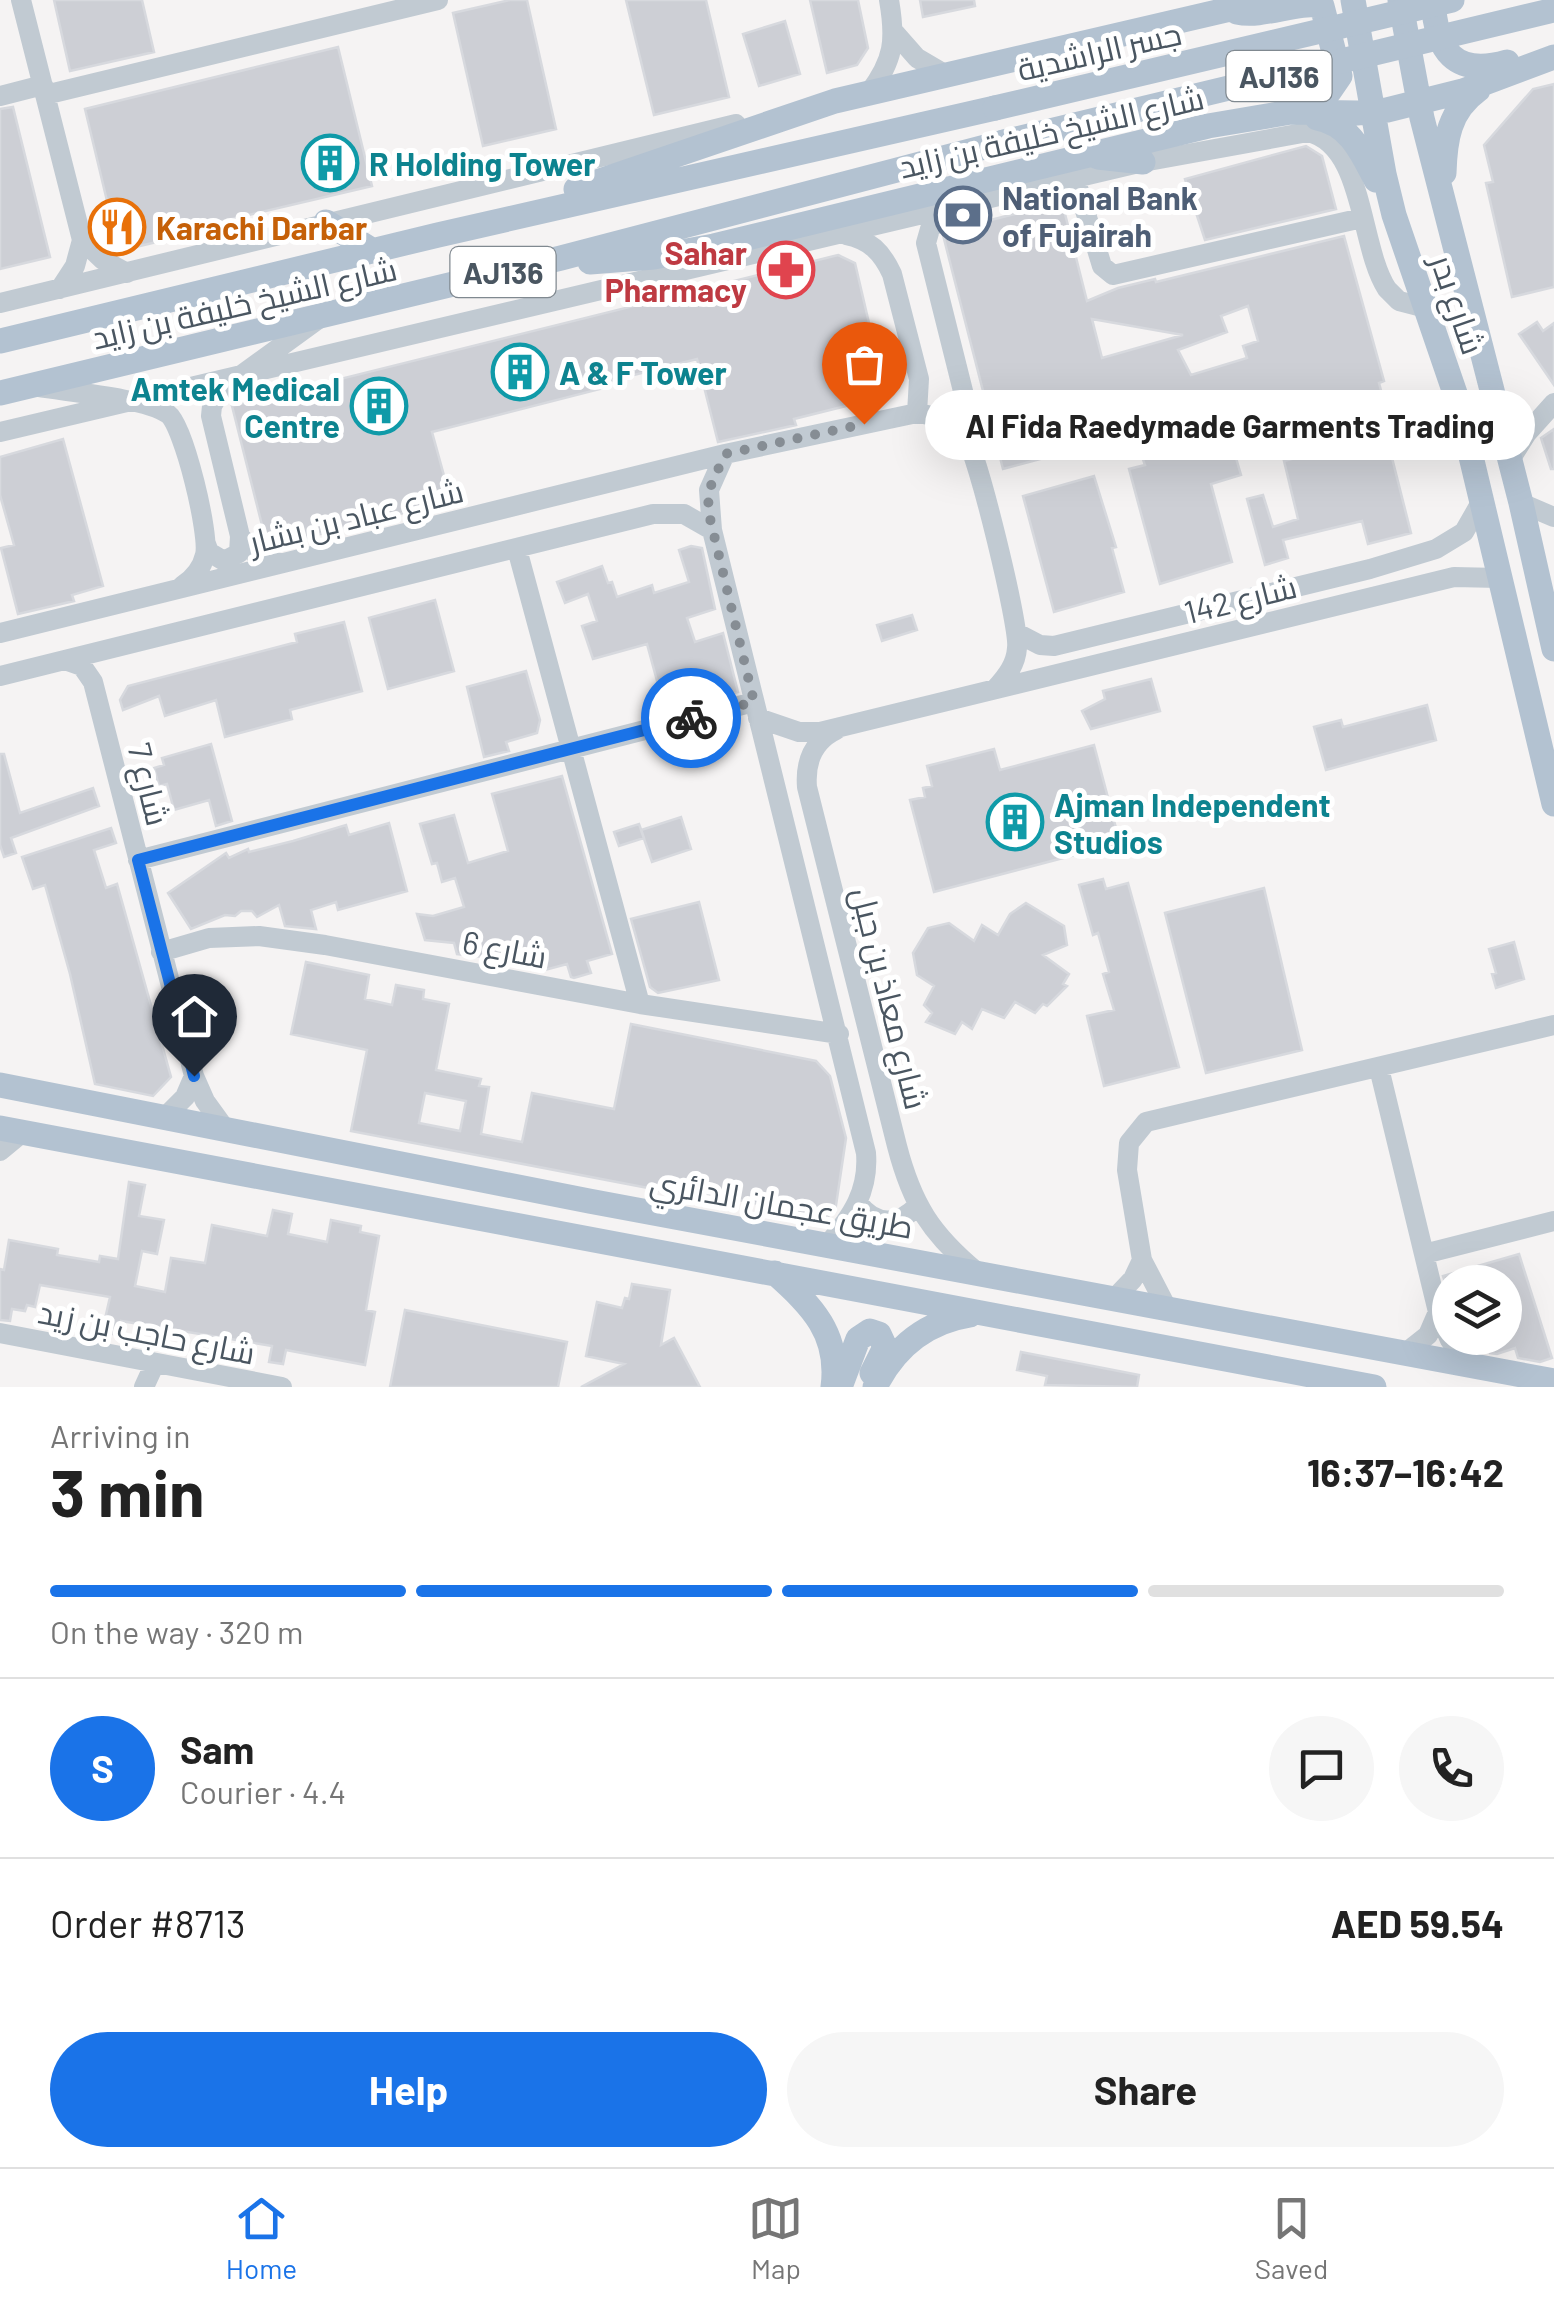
<!DOCTYPE html>
<meta charset="utf-8">
<style>
body{margin:0;font-family:Barlow,Cairo,sans-serif;background:#f6f6f6;color:#222;height:100vh;display:flex;flex-direction:column;font-size:38px;white-space:nowrap}
*{box-sizing:border-box;margin:0}
p{font-size:32px;color:#767676}
.icon{flex:none;width:55px;height:55px;fill:none;stroke:currentColor;stroke-width:2;stroke-linecap:round;stroke-linejoin:round}
.map{position:relative;height:1387px;overflow:hidden}
.details{display:flex;flex-direction:column;background:#fff;flex:1}
.details>*{flex:none}
.fabs{position:absolute;left:1432px;top:1265px;display:grid;gap:20px}
.fabs a{display:grid;place-items:center;width:90px;height:90px;border-radius:50%;background:#fff;box-shadow:0 10px 40px #0002;font-size:50px}
.pin{position:absolute;display:grid;place-items:center;width:85px;height:85px;color:#fff;margin:-102px -42px;border-radius:50% 50% 50% 0;rotate:-45deg;box-shadow:0 0 10px #0007}
.pin .icon{rotate:45deg}
.courier{position:absolute;display:grid;place-items:center;width:100px;height:100px;margin:-50px;border:8px solid #1a73e8;border-radius:50%;background:#fff;color:#222;box-shadow:0 2px 12px #0007}
.bubble{position:absolute;height:70px;border-radius:35px;background:#fff;box-shadow:0 10px 40px #0002;font-size:32px;font-weight:700;line-height:70px;text-align:center}
.summary em{font-style:normal;font-weight:700}
.summary div{display:flex;flex-direction:column-reverse}
.summary{display:flex;align-items:center;justify-content:space-between;height:170px;padding:0 50px}
h1{font-size:65px;font-weight:700;line-height:75px}
.bar{display:grid;grid-template-columns:repeat(4,1fr);gap:15px 10px;align-content:center;height:120px;padding:0 50px}
.bar i{height:12px;border-radius:8px;background:#e0e0e0}
.bar .active{background:#1a73e8}
.bar p{grid-column:span 4}
.line{display:flex;align-items:center;gap:25px;padding:0 50px;border-top:2px solid #e0e0e0}
.line div{flex:1}
.round{display:grid;place-items:center;flex:none;width:105px;height:105px;border-radius:52px;background:#f6f6f6}
.primary-button{display:flex;gap:20px;margin-top:auto;padding:20px 50px}
.primary-button a{flex:1;height:115px;border-radius:60px;background:#1a73e8;color:#fff;font-size:40px;font-weight:700;line-height:115px;text-align:center}
.primary-button a+a{background:#f6f6f6;color:#222}
.menu{display:flex;justify-content:space-around;align-items:center;height:140px;border-top:2px solid #e0e0e0;background:#fff;font-size:28px;color:#767676}
.menu a{display:grid;justify-items:center;gap:5px}
.menu .active{color:#1a73e8}
.map>svg:first-child{display:block}
</style>
<div class="map">
<svg width="1554" height="1387" viewBox="0 0 1554 1387">
<rect width="100%" height="100%" fill="#f5f3f3"/>
<!-- building -->
<path fill="#cdcfd5" stroke="#d7d9de" stroke-width="2.5" fill-rule="evenodd" d="M54,0h88l12,52 -84,19z
M510,0h17l29,129 -73,17 -30,-133z
M626,0h80l23,97 -75,18z
M810,0h48l10,48 -11,17 -30,8z
M920,0h54l1,6 -52,11z
M785,21l15,53 -41,12 -16,-52z
M338,47l34,139 -166,39 1,5 -88,21 -34,-142z
M1554,84v203l-42,10 -26,-114 7,-1 -9,-37 49,-56z
M13,107l37,150 -50,12v-160z
M1306,146l16,10 14,53 -131,31 -20,-61z
M1062,202l25,99 31,-13 37,-9 1,3 188,-46 40,145 -5,2 12,45 -6,2 26,103 -43,11 -6,-23 -79,19 5,18 -23,7 -18,-66 16,-4 10,32 25,-8 -14,-58 26,-7 -6,-22 26,-7 -6,-27 -98,26 15,51 -30,9 21,78 -72,22 -31,-115 16,-4 -11,-31 -131,35 -60,-234 4,-4zM1248,306l10,35 -15,5 4,12 -56,17 -13,-25 49,-18 -6,-16zM1092,319l91,16 -81,23z
M838,255l17,8 31,133 -92,23 2,6 -78,17 -21,-83 -95,24 2,5 -172,44 19,69 -178,45 -6,-1 -35,-139z
M1537,322l6,9 11,-8v62l-35,-51z
M1554,429v40h-3l-10,-31z
M63,439l40,147 -31,9 2,6 -56,13 -17,-66 13,-3 -14,-50v-38z
M1094,476l22,71 -4,1 12,44 -70,20 -31,-116z
M691,546l11,2 13,61 -28,9 8,24 28,-9 15,59 -22,5 -6,-21 -25,8 3,11 -25,8 -16,-59 -54,15 -11,-33 15,-5 -9,-27 -23,9 -8,-21 45,-16 6,17 4,-1 5,15 35,-12 2,8 35,-11 -10,-32z
M435,600l19,71 -66,18 -19,-71z
M912,615l5,15 -35,11 -5,-16z
M344,622l18,69 -72,19 2,9 -67,18 -9,-37 -51,16 -6,-20 -36,14 -3,-10 8,-14 169,-44 -2,-8z
M526,671l14,49 -3,13 -31,9 3,9 -25,6 -17,-70z
M1151,679l9,32 -69,18 -9,-18 23,-12 -2,-8z
M1427,705l9,35 -110,30 -12,-43 27,-7 2,7z
M211,744l21,77 -16,5 -7,-26 -35,10 -7,-26 -8,2 -5,-18 10,-3 -2,-7z
M1094,745l26,98 -186,49 -24,-92 15,-3 -2,-9 9,-2 -5,-20 67,-17 6,21z
M0,754h4l16,59 73,-25 6,18 -88,32 5,15 -12,4 -4,-12z
M562,776l50,178 -25,7 4,12 -17,5 -3,-1 -4,-13 -26,7 -3,-8 -81,-9 -3,-11 -29,-3 -8,-26 16,2 31,-9 -9,-29 -13,4 -5,-19 -5,1 -12,-40 34,-9 14,48 40,-12 -16,-57z
M681,817l10,32 -39,13 -11,-32z
M389,823l18,68 -69,19 -2,-8 -25,8 5,19 -31,-3 -6,-21 -22,12 -5,-6h-11l-6,5 -10,-1 -34,14 -23,-36 58,-40 3,5 19,-9 1,3 44,-11 53,-16 3,10z
M639,824l5,14 -25,8 -5,-14z
M111,828l5,15 -22,7 12,38 11,-4 54,193 -18,19 -58,-12 -25,-110 -25,-89 -12,4 -11,-32z
M1103,879l3,10 22,-6 51,184 -75,19 -17,-70 27,-6 -11,-36 6,-2 -11,-39 -5,2 -14,-50z
M1264,888l38,162 -96,23 -41,-160z
M699,902l20,78 -61,13 -8,-6 -19,-68z
M1026,903l38,23 3,19 -24,10 26,19 -6,10 4,2 -20,20 -4,-2 -8,9 -20,-11 -11,16 -22,-9 -10,20 -10,-7 -7,12 -29,-12 6,-9 -8,-8 10,-19 -17,-11 -4,-22 15,-25 21,-5 25,18 8,-16 16,10 12,-21z
M1514,942l10,37 -28,9 -4,-14 4,-1 -7,-24z
M306,962l63,13 -4,24 27,6 4,-20 28,5 -1,9 26,5 -13,66 45,9 -2,7 10,1 -8,47 41,8 10,-49 82,16 17,-85 185,37 14,15 16,62 -11,74 -15,9 -62,-11 1,-6 -89,-18 -1,6 -318,-61 16,-81 -76,-16zM425,1093l41,8 -6,30 -41,-8z
M129,1182l16,3 -6,31 25,4 -7,34 -15,-3 -7,35 30,6 6,-34 34,5 7,-38 55,11 6,-26 19,4 -4,20 39,8 4,-22 30,6 -1,6 19,4 -13,74 9,2 -10,53 -79,-15 -3,14 -14,-2 3,-16 -151,-25 -3,14 -16,-3 8,-35 -70,-12 -5,22 -8,-2 -2,6 -13,-2 -2,12 -10,-1v-51l4,1 5,-30 49,9 -1,6 42,7 1,-6 18,3z
M1519,1254l33,104 -12,4 -22,-4 -3,-10 -18,6 -7,-1 -5,-15h20v-56h-60l-2,-6z
M632,1284l38,6 -9,55 13,-7 26,49h-119l43,-23 -38,-8 11,-54 25,6 3,-10 4,1z
M405,1310l162,32 -9,45h-168z
M1021,1352l118,23 -2,12 -92,-2 2,-9 -30,-6z"/>
<g fill="none" stroke-linecap="round" stroke-linejoin="round">
<!-- minor -->
<path stroke="#c1cad2" stroke-width="20" d="M21,0l61,240 -7,26 -15,23
M895,33l22,25 29,17
M869,93c25,-33 27,-53 20,-93
M45,95l393,-95
M0,96l43,-11
M1075,178l27,88 11,9 249,-57
M949,209l-19,20 -4,14 42,168 5,34
M846,235c24,5 36,17 46,39l27,105 -2,34
M82,240l21,20 24,13
M0,303l736,-179
M38,387c30,5 108,11 130,27 16,12 42,121 37,141 -3,13 -12,24 -23,31
M0,432l1143,-270 165,-30c57,13 51,114 79,157l12,12 27,7
M725,454l-16,36 3,40 154,623c3,38 -14,63 -38,91
M1510,460l17,-27 27,-30
M1521,503l33,14
M206,544l3,8 15,9 15,-8 1,-17
M517,549l123,455
M280,563l-23,-7 -17,-20 -29,-120 1,-10 10,-17 98,-71
M0,633l725,-179 192,-41c18,3 36,7 48,23 12,15 55,191 52,212 -1,16 -10,28 -21,40
M1017,633l23,12 14,1 316,-77 66,-20 28,-17 16,-28
M65,660l17,6 11,16 101,394 11,25 21,29
M0,676l653,-162h31l28,16
M758,718l41,14h21l634,-155 45,1
M836,730c-23,11 -31,32 -29,57l90,359c15,58 34,88 80,126
M138,860l616,-158
M161,952l48,-14 50,-2 66,9 315,59 199,30
M1379,1068l59,244 12,28 17,25
M164,1118l21,-21 9,-21
M0,1151l23,-19
M859,1204c16,21 40,22 58,2
M1424,1254l130,-33
M1115,1298l18,-19 9,-19
M1167,1308l-25,-48 -15,-90 2,-27 17,-21 408,-97
M0,1333l282,54
M1404,1354l24,-19 10,-23
M144,1387l11,-24"/>
<!-- major -->
<path stroke="#b3c2d1" stroke-width="25" d="M1353,0l31,174 10,41 64,187 96,402
M1400,0l22,118 99,385 33,146
M1433,0c3,51 21,77 74,62
M1237,12c27,6 61,-12 85,-6l18,70 -11,16 -38,8
M1317,118c33,6 45,35 59,62
M1098,157l45,5
M1444,173c1,-34 5,-62 34,-83
M576,189l259,-88 395,-92 25,-9
M326,222l47,29
M590,262l64,-5 60,-11 494,-120 83,-14 66,1 30,-3 76,-19 91,-34
M0,341l438,-106 557,-127
M0,393l561,-135 443,-116
M0,1085l589,116 965,180
M0,1128l1374,259
M775,1273c37,33 65,61 58,114
M840,1387l18,-48 12,-8 9,3 6,13 -13,26
M875,1387c20,-40 51,-65 95,-72"/>
<!-- major-bridge -->
<path stroke="#b3c2d1" stroke-width="25" d="M995,108l457,-108
M1004,142l550,-132"/>
</g>
<g fill="none" stroke-linecap="round" stroke-linejoin="round">
<!-- done -->
<path stroke="#868d94" stroke-width="10" stroke-dasharray="0 18" d="M691,718l63,-16 -46,-192 1,-20 16,-36 139,-30"/>
<!-- route -->
<path stroke="#1a73e8" stroke-width="12" d="M194,1076l-56,-216 553,-142"/>
</g>
<!-- icons -->
<defs>
<g id="building-ring" transform="scale(2.875)"><circle r="9.5" fill="#fff" stroke="#0f9aa8" stroke-width="1.5"/><path d="M-4-6H4V6H1V3H-1V6H-4ZM-2.5-4.3h1.7v1.8h-1.7ZM.8-4.3h1.7v1.8H.8ZM-2.5-1h1.7V.8h-1.7ZM.8-1h1.7V.8H.8Z" fill="#0f9aa8"/></g>
<g id="bank-ring" transform="scale(2.875)"><circle r="9.5" fill="#fff" stroke="#5c6f8a" stroke-width="1.5"/><path d="M-6-4H6V4H-6ZM0-2.3a2.3 2.3 0 1 0 0 4.6a2.3 2.3 0 1 0 0-4.6Z" fill="#5c6f8a"/></g>
<g id="restaurant-ring" transform="scale(2.875)"><circle r="9.5" fill="#fff" stroke="#e8710a" stroke-width="1.5"/><path d="M-5-6h1v4h1v-4h1v4h1v-4h1v5L-1.5 .5V6h-2V.5L-5-1ZM5-6V6H3V1.5H1.5Q1.5-4 5-6Z" fill="#e8710a"/></g>
<g id="pharmacy-ring" transform="scale(2.875)"><circle r="9.5" fill="#fff" stroke="#e0444e" stroke-width="1.5"/><path d="M-2-6h4v4h4v4h-4v4h-4v-4h-4v-4h4Z" fill="#e0444e"/></g>
</defs>
<g fill-rule="evenodd">
<use href="#building-ring" x="330" y="163"/>
<use href="#bank-ring" x="963" y="215"/>
<use href="#restaurant-ring" x="117" y="227"/>
<use href="#pharmacy-ring" x="786" y="270"/>
<use href="#building-ring" x="520" y="372"/>
<use href="#building-ring" x="379" y="406"/>
<use href="#building-ring" x="1015" y="822"/>
</g>
<g text-anchor="middle" dominant-baseline="central" stroke-width="10" stroke-linejoin="round" paint-order="stroke">
<!-- shield labels -->
<g fill="#fff" stroke="#808990" stroke-width="2.5">
<rect x="1226.5" y="51" width="105" height="50" rx="8"/>
<rect x="450.5" y="247" width="105" height="50" rx="8"/>
</g>
<g font-size="30" font-weight="bold" fill="#4a5661">
<text x="1279" y="76">AJ136</text>
<text x="503" y="272">AJ136</text>
</g>
<!-- street labels -->
<g font-size="32" fill="#4a5661" stroke="#fff">
<text transform="translate(1099 50) rotate(-13)">جسر الراشدية</text>
<text transform="translate(1051 131) rotate(-13)">شارع الشيخ خليفة بن زايد</text>
<text transform="translate(244 302) rotate(-13)">شارع الشيخ خليفة بن زايد</text>
<text transform="translate(1459 304) rotate(71)">شارع بدر</text>
<text transform="translate(356 515) rotate(-14)">شارع عباد بن بشار</text>
<text transform="translate(1240 598) rotate(-14)">شارع 142</text>
<text transform="translate(150 784) rotate(76)">شارع 7</text>
<text transform="translate(505 948) rotate(11)">شارع 6</text>
<text transform="translate(891 998) rotate(76)">شارع معاذ بن جبل</text>
<text transform="translate(782 1203) rotate(10)">طريق عجمان الدائري</text>
<text transform="translate(147 1331) rotate(11)">شارع حاجب بن زيد</text>
</g>
<!-- culture labels -->
<g font-size="32" font-weight="bold" fill="#0d838f" stroke="#fff" text-anchor="start">
<text x="369" y="163">R Holding Tower</text>
<text x="559" y="372">A &amp; F Tower</text>
<text x="340" y="388" text-anchor="end">Amtek Medical<tspan x="340" dy="37">Centre</tspan></text>
<text x="1054" y="804">Ajman Independent<tspan x="1054" dy="37">Studios</tspan></text>
</g>
<!-- service labels -->
<g font-size="32" font-weight="bold" fill="#4e5e75" stroke="#fff" text-anchor="start">
<text x="1002" y="197">National Bank<tspan x="1002" dy="37">of Fujairah</tspan></text>
</g>
<!-- food labels -->
<g font-size="32" font-weight="bold" fill="#c56008" stroke="#fff" text-anchor="start">
<text x="156" y="227">Karachi Darbar</text>
</g>
<!-- health labels -->
<g font-size="32" font-weight="bold" fill="#be3a42" stroke="#fff" text-anchor="end">
<text x="747" y="252">Sahar<tspan x="747" dy="37">Pharmacy</tspan></text>
</g>
</g>
</svg>
<div class="fabs">
<a><svg class="icon" aria-label="layers" viewBox="0 0 24 24"><path d="M12 4l9 5-9 5-9-5zM3 14l9 5 9-5"/></svg></a>
</div>
<div class="pin" style="left:864px;top:424px;background:#ea580c"><svg class="icon" aria-label="bag" viewBox="0 0 24 24"><path d="M5 8h14l-1 12H6zM9 8a3 3 0 0 1 6 0"/></svg></div>
<div class="pin" style="left:194px;top:1076px;background:#1f2937"><svg class="icon" aria-label="home" viewBox="0 0 24 24"><path d="M3 11l9-7 9 7M6 9v11h12V9"/></svg></div>
<div class="courier" style="left:691px;top:718px"><svg class="icon" aria-label="bike" viewBox="0 0 24 24"><circle cx="6" cy="16" r="4"/><circle cx="18" cy="16" r="4"/><path d="M6 16l4-8h5l3 8M10 8l3 8H6M13 5h3"/></svg></div>
<div class="bubble" style="left:925px;top:390px;width:610px">Al Fida Raedymade Garments Trading</div>
</div>
<section class="details">
<div class="summary"><div><h1>3 min</h1><p>Arriving in</p></div><em>16:37–16:42</em></div>
<div class="bar"><i class="active"></i><i class="active"></i><i class="active"></i><i></i><p>On the way · 320 m</p></div>
<div class="line" style="height:180px"><b class="round" style="background:#1a73e8;color:#fff">S</b><div><b>Sam</b><p>Courier · 4.4</p></div><a class="round"><svg class="icon" aria-label="chat" viewBox="0 0 24 24"><path d="M4 5h16v11H9l-5 4z"/></svg></a><a class="round"><svg class="icon" aria-label="phone" viewBox="0 0 24 24"><path d="M5 4h4l2 5-3 2q2 4 5 5l2-3 5 2v4C11 20 4 13 5 4z"/></svg></a></div>
<div class="line" style="height:130px"><div>Order #8713</div><b>AED 59.54</b></div>
<div class="primary-button"><a>Help</a><a>Share</a></div>
</section>
<nav class="menu">
<a class="active"><svg class="icon" aria-label="home" viewBox="0 0 24 24"><path d="M3 11l9-7 9 7M6 9v11h12V9"/></svg>Home</a>
<a><svg class="icon" aria-label="map" viewBox="0 0 24 24"><path d="M3 6l6-2 6 2 6-2v14l-6 2-6-2-6 2zM9 4v14M15 6v14"/></svg>Map</a>
<a><svg class="icon" aria-label="saved" viewBox="0 0 24 24"><path d="M7 4h10v16l-5-4-5 4z"/></svg>Saved</a>
</nav>
